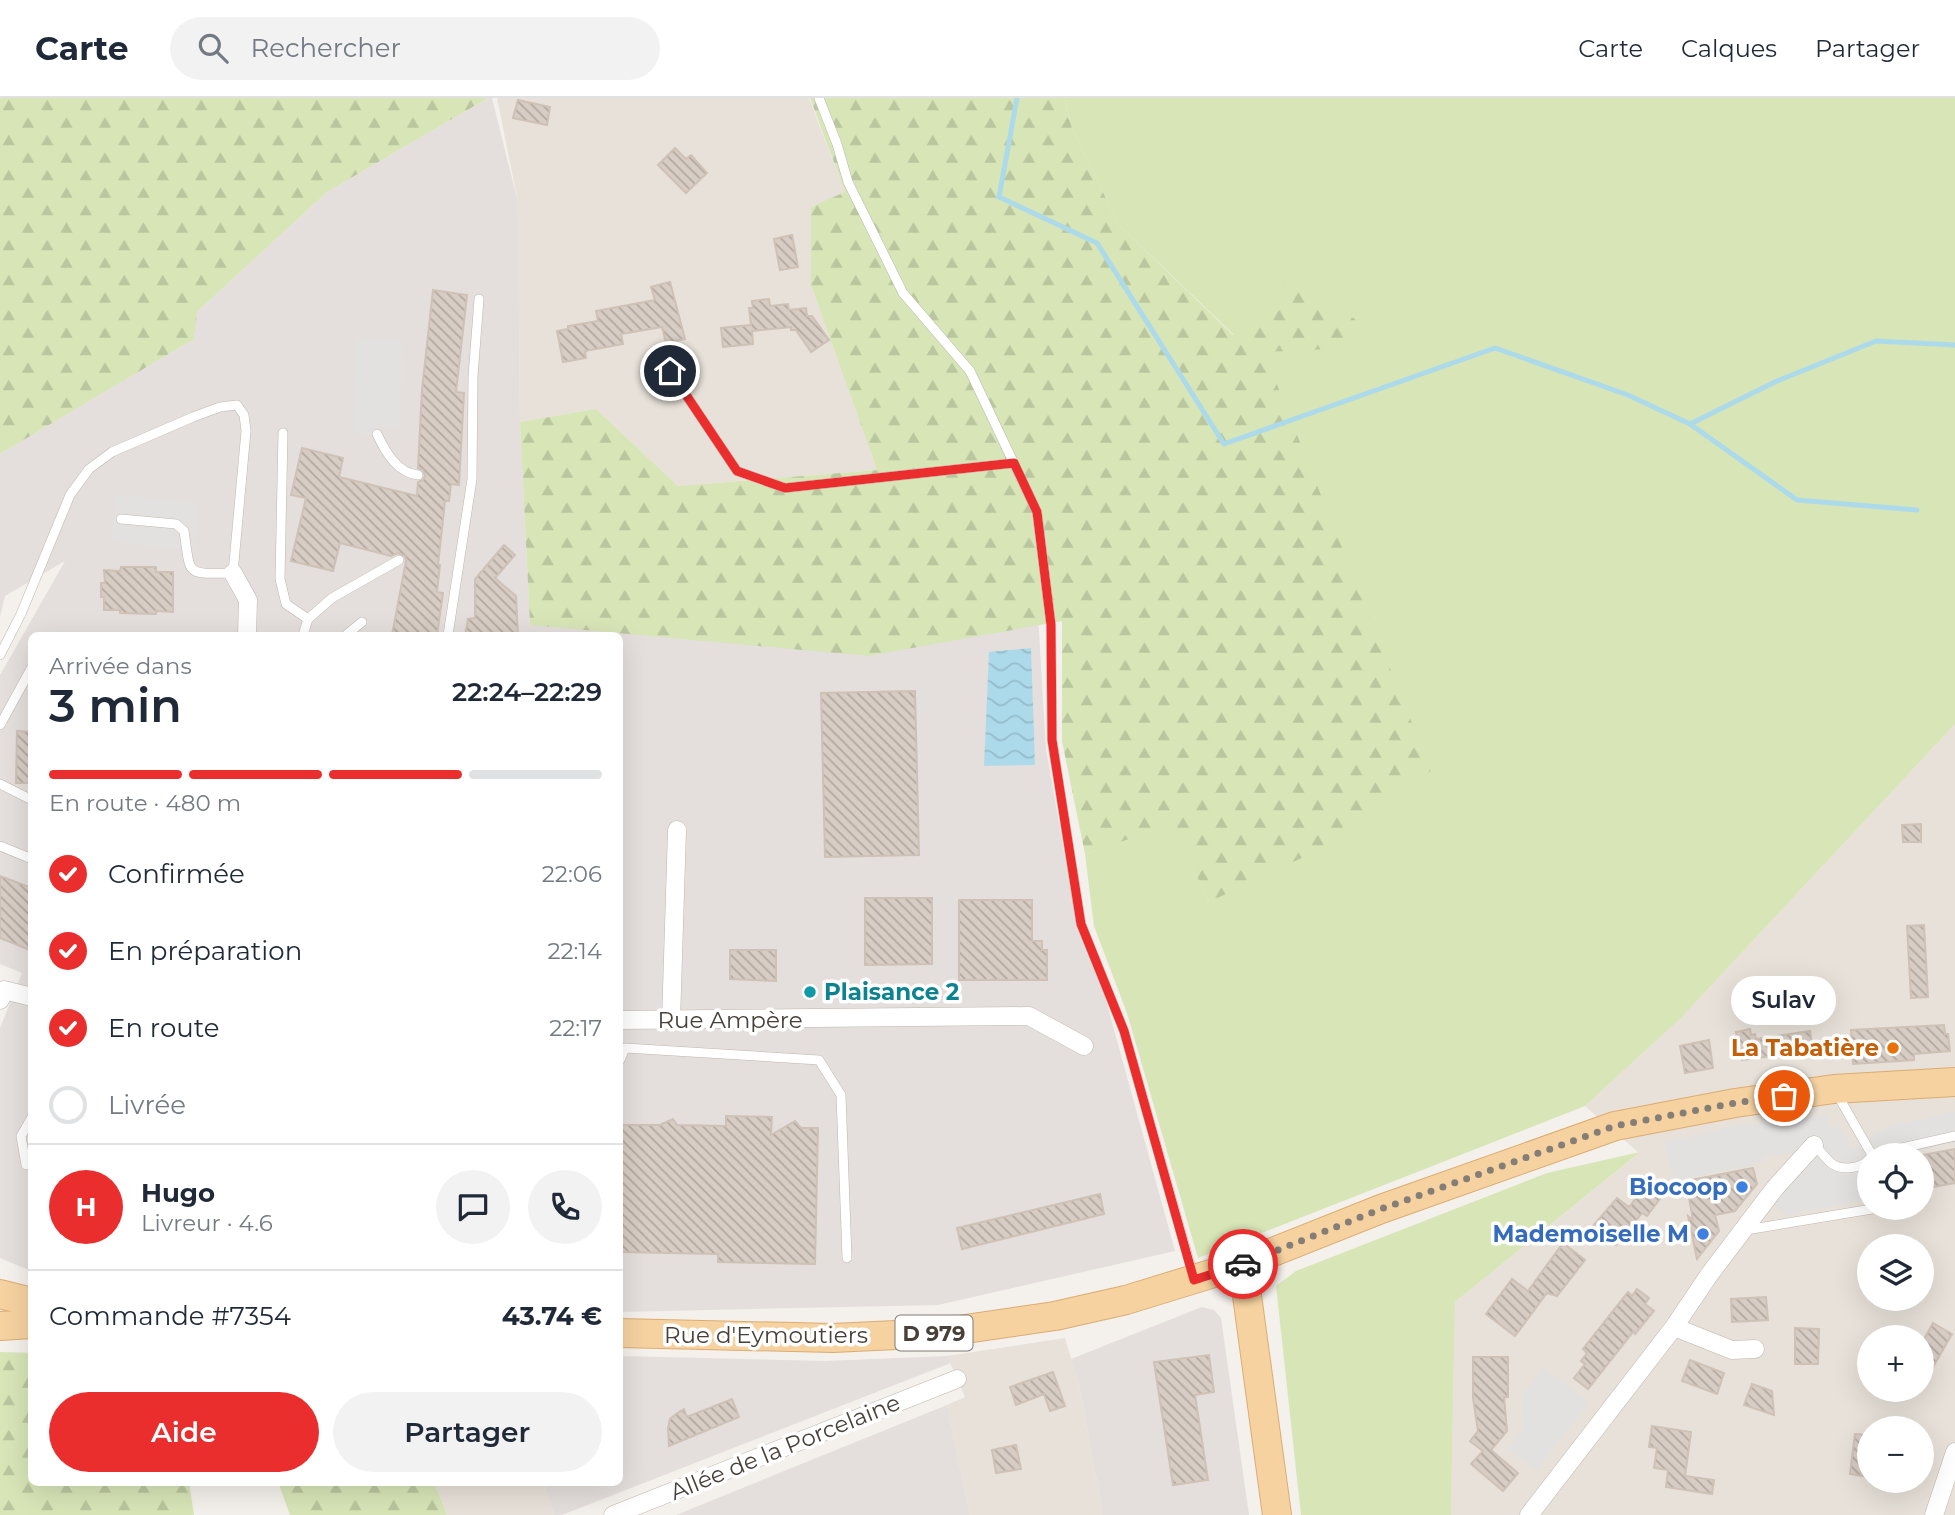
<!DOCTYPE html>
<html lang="fr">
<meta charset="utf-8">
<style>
body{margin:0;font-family:Montserrat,sans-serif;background:#f2f2f3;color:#1f2937;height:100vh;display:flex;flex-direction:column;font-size:26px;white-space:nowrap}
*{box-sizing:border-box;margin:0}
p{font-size:23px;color:#747a83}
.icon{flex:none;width:38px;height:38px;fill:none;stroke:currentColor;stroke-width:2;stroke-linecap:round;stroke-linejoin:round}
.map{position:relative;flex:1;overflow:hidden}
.drawer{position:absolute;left:28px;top:534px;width:595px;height:854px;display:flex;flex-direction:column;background:#fff;border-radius:10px;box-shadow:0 7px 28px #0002}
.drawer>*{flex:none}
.buttons{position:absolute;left:1857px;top:1045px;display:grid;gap:14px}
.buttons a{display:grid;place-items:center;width:77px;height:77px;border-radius:50%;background:#fff;box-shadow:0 7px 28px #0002;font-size:35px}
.pin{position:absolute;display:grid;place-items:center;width:60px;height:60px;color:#fff;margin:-30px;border:4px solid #fff;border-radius:50%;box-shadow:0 2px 7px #0007}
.courier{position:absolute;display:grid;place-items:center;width:70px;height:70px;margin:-35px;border:5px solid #e92e2d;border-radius:50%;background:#fff;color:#222;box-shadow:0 2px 9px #0007}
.bubble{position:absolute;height:49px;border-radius:24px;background:#fff;box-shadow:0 7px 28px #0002;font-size:23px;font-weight:600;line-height:49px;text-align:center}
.summary em{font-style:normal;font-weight:600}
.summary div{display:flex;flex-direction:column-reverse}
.summary{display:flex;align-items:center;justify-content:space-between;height:119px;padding:0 21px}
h1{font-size:46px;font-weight:600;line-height:52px}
.bar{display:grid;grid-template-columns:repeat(4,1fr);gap:10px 7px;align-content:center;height:84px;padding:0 21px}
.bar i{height:9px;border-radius:5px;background:#e0e1e3}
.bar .active{background:#e92e2d}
.bar p{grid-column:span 4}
.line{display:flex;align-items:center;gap:18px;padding:0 21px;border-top:2px solid #e0e1e3}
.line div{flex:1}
.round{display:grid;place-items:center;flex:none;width:74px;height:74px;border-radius:37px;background:#f2f2f3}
ol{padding:0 21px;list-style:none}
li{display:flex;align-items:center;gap:21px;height:77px}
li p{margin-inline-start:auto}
li .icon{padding:7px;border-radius:50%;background:#e92e2d;color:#fff;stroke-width:4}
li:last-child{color:#747a83}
li i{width:38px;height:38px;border:4px solid #e0e1e3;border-radius:50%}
.cta{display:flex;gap:14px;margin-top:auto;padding:14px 21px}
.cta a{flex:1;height:80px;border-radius:42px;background:#e92e2d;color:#fff;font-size:28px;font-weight:600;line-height:80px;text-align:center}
.cta a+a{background:#f2f2f3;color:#1f2937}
header{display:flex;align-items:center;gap:42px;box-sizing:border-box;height:98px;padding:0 35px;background:#fff;border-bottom:2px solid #e0e1e3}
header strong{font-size:33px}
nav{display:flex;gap:38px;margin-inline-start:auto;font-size:24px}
.search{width:490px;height:63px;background:#f2f2f3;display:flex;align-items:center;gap:18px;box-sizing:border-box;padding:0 24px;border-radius:38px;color:#747a83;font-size:26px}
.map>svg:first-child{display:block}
</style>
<header>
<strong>Carte</strong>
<div class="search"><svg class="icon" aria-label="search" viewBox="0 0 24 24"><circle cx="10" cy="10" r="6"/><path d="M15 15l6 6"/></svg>Rechercher</div>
<nav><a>Carte</a><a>Calques</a><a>Partager</a></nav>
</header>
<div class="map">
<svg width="1955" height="1417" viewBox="0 0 1955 1417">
<defs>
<pattern id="forest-firs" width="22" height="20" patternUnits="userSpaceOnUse" patternTransform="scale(1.75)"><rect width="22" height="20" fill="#d7e5b7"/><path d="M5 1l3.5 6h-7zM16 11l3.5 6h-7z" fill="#bac69e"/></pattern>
<pattern id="water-waves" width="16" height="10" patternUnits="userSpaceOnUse" patternTransform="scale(1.75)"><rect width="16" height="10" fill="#acdaeb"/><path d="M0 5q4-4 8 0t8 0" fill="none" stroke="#96bcca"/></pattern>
<pattern id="building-back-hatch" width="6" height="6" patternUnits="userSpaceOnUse" patternTransform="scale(1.75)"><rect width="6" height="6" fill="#d8cdc4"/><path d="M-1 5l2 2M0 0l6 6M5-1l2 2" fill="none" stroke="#b1a8a0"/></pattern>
</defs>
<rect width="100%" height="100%" fill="#f4f0eb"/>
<!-- residential -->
<path fill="#e7e1d9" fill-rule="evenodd" d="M497,0h312l36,94 -34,93 66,185 -199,16 -82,-77 -76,13 -2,-220z
M1955,626v791h-504l4,-213 184,-149 -54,-47 95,-87zM1869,1057h53v53h-53zM1869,1148h53v52h-53zM1869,1239h53v53h-53zM1869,1330h53v52h-53z
M1065,1240l14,46 24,131h-133l-23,-110 18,-8 -18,-41z
M434,1384h109l11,33h-107z"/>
<!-- industrial -->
<path fill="#e4dfdc" d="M488,0h4l26,104 2,220 10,203 508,-10 8,134 32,182 27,66 70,254 -237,54 -318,7v-677h-588l-1,636 -31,-13v-230l22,-55 -22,-9v-289l65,-114 -60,35 -5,21v-163l194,-115 2,-26 131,-121z
M1202,1209l12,3 7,8 28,197h-146l-24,-131 -8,-25z
M620,1258l205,5 122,-5 4,7 -389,152h-8l-11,-33h77z
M947,1307l23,110h-294z"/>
<!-- green -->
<path fill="#d7e5b7" d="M1065,0h890v626l-275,295 -95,87 -387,152 -71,-245 -33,-87 -9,-72 88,-31 36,79 25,-567 -115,-110 -47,-96z
M1640,1054l-185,150 -4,213h-150l-25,-229 20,-15 251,-98z"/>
<!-- forest -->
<path fill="url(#forest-firs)" d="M0,0h488l-161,94 -130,120 -3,27 -194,115z
M810,0h255l7,31 47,96 114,110 51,-50 71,34 -2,29 -89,4 167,419 -119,82 -103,49 -36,-78 -88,30 -23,-113v-120l-194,35 -338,-31 -10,-203 76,-13 82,77 199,-16 -66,-185v-78l34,-15z
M0,1254l31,1 1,129h157l5,33h-194z
M278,1384h156l13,33h-157z"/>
<!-- parking -->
<path fill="#e3e1df" d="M357,241l45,1 -3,87 -23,-1 1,8 -24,-1z
M116,396l83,10 -6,47 -82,-10z
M1955,1014v31l-62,12h-24v44l-83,16 -14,-11 41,-48 -28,-3 -22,4 1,5 -90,19 -10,-39 70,-16 93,-11 3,13 10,-2 13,23 34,-23z
M1543,1269l46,36 -53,67 -28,-21 15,-21 -1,-32z"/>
<!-- water -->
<path fill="url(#water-waves)" d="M1031,550l4,117 -51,1 5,-114z"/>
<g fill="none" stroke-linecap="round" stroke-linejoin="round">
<!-- stream -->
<path stroke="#acdaeb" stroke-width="5" d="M1017,0l-18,99 98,46 127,201 271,-96 133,47 62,29 87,-43 99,-40 79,4
M1690,326l107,76 120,10"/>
</g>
<!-- building -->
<path fill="url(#building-back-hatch)" stroke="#cfc1b5" stroke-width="2" d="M518,2l32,7 -3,18 -34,-7z
M675,50l11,11 5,-4 16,18 -21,20 -28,-28z
M792,137l6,32 -18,3 -6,-31z
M670,184l15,57 -19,4 -4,-16 -41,7 2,10 -38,7 1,7 -23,4 -6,-31 11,-2v-3l30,-5 -2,-10 59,-11 -4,-13z
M433,192l34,5 -11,97 8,1 -5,92 -8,-1 -2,17h-4l-7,64h2l-3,27 6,1 -6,42h-45l14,-74 -1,-5 -7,-3 -7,3 -51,-13 -7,28 -42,-10 15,-63 -15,-3 11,-47 41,10 -4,19 78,19 1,-14 5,-2 2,-4 -2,-6 -5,-2 4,-78z
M769,201l1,7 18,-2 1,6 17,-2 1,8h5l17,24 -18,12 -15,-22h-5v-3l-39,4 1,13 -30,3 -2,-19 30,-3 -2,-17h4l-1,-7z
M504,447l11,10 -20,23 21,18 2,39h-53l3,-16 7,-1v-39z
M121,469h35v5h17v40l-17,-1v3l-36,-1v-3h-16v-13h-3v-14h4l-1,-13 16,1z
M915,593l4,164 -94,2 -4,-164z
M17,633l15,1v51h-16z
M1921,726v18h-18l-1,-17z
M0,778l32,12v63l-32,-13z
M865,800h67v66l-67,1z
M959,802h73v41h10v9h5v30h-88z
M1924,827l4,72 -17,1 -4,-72z
M730,852h46v31l-46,-2z
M1944,927l1,9h3l2,17 -36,3v6l-61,4 -2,-34z
M1750,931l1,6 4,-1 1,5 54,-8 3,20 -71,9 -1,-7h-2l-3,-21z
M1709,942l4,28 -28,5 -5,-27z
M726,1018l46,1 -1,18 24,-14 6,7h17l-3,136 -97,-2v-8l-98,-2v-127h40l13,-6 4,6 49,1z
M1955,1051v34l-33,6v-34z
M1753,1070l4,16 -22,27 -20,4 4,16 -22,28 -9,-43 5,4 -7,-39z
M1648,1085l15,12 -16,21 -5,-3 -26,32 -23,-19 24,-28 12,9z
M1100,1096l4,20 -142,35 -5,-21z
M1563,1145l22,17 -28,36 -10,-3 -32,43 -29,-22 26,-35 16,12z
M1637,1191l12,9 -4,6 9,7 -19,23 -2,-2 -45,57 -14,-11 11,-14 -4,-3 6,-8 -4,-4 45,-57 4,4z
M1766,1199l2,23 -36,2 -1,-23z
M1933,1225l19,11 -30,52v-43z
M1795,1230l24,1 -1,35h-23z
M1209,1257l5,37 -19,3 13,85 -35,5 -19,-123z
M1473,1259h35v40h-4l3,34 -16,19 27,23 -15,18 -32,-27 12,-13 -13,-10 8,-10 -5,-33z
M1690,1262l34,13 -7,21 -35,-13z
M1053,1274l12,34 -15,5 -6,-17 -28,11 -6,-18z
M1752,1286l20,7 2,24 -30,-10z
M732,1301l7,18 -70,29 -1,-18 2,-9 6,-5 8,-5 3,8z
M1652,1328l39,6 -6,44 29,4 -2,14 -46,-7 2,-17 -14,-2 3,-20 -8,-1z
M1855,1336l14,1v42l-19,-3z
M1016,1347l5,24 -25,4 -4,-23z"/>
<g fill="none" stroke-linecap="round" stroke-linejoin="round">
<!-- lane casing -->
<g stroke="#bfb6ae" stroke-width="10">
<path id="lane" d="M819,0l18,46 11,38 55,111 67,78 67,141 14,113 1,115 29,184 43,107 69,244
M670,273l67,100 48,17 229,-25
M283,335l-3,146 6,25 22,15 -5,16
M377,336c8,17 20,39 41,41
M308,521l24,-21 67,-38
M346,537l16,-13
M448,537l24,-156 1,-103 6,-77
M0,557l21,-41 49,-119 19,-26 23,-17 81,-35 27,-10 17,-2 7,10 2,16 -13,142c-49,1 -42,3 -49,-42l-8,-7 -55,-5
M0,627l32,-58
M0,686l32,16
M0,748l32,13
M620,962l5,-12 194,12 22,35 6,163
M1837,996l35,61
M1814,1047c6,5 11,13 17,18 10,8 30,6 38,-4
M1871,1057l84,-19
M26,1067l-5,-29 11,-19
M1746,1132l132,-22"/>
</g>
<!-- street casing -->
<g stroke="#bfb6ae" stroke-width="19">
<path id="street" d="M233,475l15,27 -1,35
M0,902l4,-10 28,7
M620,922l409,-4 55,30
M671,923l6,-191
M1674,1229l58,23 23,-1
M613,1417l344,-136
M1529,1417l145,-188 35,-52 66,-87 39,-43
M1934,1417l21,-63"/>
</g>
<!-- primary casing -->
<g stroke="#dbac72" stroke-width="30">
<path id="primary" d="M1240,1167l5,16 32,234
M0,1196l32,8
M0,1228l32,-2
M620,1235l213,5 105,-5 117,-17 71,-16 114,-35 141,-56 234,-83 120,-23 99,-14 121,-7"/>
</g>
<!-- lane -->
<use href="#lane" stroke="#fff" stroke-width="9"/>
<!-- street -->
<use href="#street" stroke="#fff" stroke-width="18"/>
<!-- primary -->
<use href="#primary" stroke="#f6d2a1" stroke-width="28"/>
</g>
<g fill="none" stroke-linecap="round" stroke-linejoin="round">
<!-- done -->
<path stroke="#847e77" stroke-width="7" stroke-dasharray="0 12.6" d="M1243,1166l138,-55 234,-83 120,-23 49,-7"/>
<!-- route -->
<path stroke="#e92e2d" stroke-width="9" d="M670,273l67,100 48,17 229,-25 23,49 14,113 1,115 29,184 43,107 70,249 49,-16"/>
</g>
<!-- markers -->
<circle fill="#0f9aa8" stroke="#fff" stroke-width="2.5" cx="810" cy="894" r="7"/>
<circle fill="#e8710a" stroke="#fff" stroke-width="2.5" cx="1893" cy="950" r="7"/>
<g fill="#3f7fe0" stroke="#fff" stroke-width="2.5">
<circle cx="1742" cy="1089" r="7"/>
<circle cx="1703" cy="1136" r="7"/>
</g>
<g text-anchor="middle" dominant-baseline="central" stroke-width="7" stroke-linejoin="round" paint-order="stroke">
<!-- shield labels -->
<rect fill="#fff" stroke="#7f7974" stroke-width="2" x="895.5" y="1217.5" width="77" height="35" rx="5"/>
<g font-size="21" font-weight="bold" fill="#484039">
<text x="934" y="1235">D 979</text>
</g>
<!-- culture labels -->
<g font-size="23" font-weight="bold" fill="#0d838f" stroke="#fff" text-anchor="start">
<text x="824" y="894">Plaisance 2</text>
</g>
<!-- street labels -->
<g font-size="23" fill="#484039" stroke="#fff">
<text x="730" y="922">Rue Ampère</text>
<text x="766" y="1237">Rue d'Eymoutiers</text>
<text transform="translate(785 1349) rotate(-22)">Allée de la Porcelaine</text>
</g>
<!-- food labels -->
<g font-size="23" font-weight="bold" fill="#c56008" stroke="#fff" text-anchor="end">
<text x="1879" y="950">La Tabatière</text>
</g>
<!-- shop labels -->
<g font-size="23" font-weight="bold" fill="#366cbe" stroke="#fff" text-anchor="end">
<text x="1728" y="1089">Biocoop</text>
<text x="1689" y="1136">Mademoiselle M</text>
</g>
</g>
</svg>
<div class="buttons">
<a><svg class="icon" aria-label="locate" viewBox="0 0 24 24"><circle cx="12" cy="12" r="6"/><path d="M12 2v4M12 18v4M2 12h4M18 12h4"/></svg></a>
<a><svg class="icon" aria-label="layers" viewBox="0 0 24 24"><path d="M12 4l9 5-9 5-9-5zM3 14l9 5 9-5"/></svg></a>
<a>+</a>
<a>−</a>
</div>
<div class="pin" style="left:1784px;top:998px;background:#ea580c"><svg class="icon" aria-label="bag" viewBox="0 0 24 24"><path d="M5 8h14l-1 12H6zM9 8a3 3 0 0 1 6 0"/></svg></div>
<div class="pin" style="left:670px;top:273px;background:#1f2937"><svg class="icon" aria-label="home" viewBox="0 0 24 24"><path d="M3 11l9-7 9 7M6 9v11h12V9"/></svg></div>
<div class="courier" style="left:1243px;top:1166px"><svg class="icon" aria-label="car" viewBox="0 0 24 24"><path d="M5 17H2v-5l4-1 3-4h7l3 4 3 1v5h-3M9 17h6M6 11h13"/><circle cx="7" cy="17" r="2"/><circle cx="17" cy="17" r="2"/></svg></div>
<div class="bubble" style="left:1731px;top:878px;width:105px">Sulav</div>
<section class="drawer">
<div class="summary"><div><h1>3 min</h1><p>Arrivée dans</p></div><em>22:24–22:29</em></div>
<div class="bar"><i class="active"></i><i class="active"></i><i class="active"></i><i></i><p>En route · 480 m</p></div>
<ol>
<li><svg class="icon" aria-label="check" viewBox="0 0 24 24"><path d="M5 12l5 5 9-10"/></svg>Confirmée<p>22:06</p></li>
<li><svg class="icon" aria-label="check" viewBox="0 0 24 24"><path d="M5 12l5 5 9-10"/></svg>En préparation<p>22:14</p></li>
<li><svg class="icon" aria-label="check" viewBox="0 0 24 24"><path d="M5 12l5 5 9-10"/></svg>En route<p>22:17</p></li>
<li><i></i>Livrée</li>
</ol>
<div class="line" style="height:126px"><b class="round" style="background:#e92e2d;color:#fff">H</b><div><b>Hugo</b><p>Livreur · 4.6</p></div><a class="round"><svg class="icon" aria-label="chat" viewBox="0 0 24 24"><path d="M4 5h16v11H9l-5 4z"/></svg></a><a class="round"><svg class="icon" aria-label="phone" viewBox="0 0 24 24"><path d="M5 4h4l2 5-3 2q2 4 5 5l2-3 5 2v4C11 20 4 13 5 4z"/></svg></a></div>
<div class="line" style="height:91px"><div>Commande #7354</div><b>43.74 €</b></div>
<div class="cta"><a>Aide</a><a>Partager</a></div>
</section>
</div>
